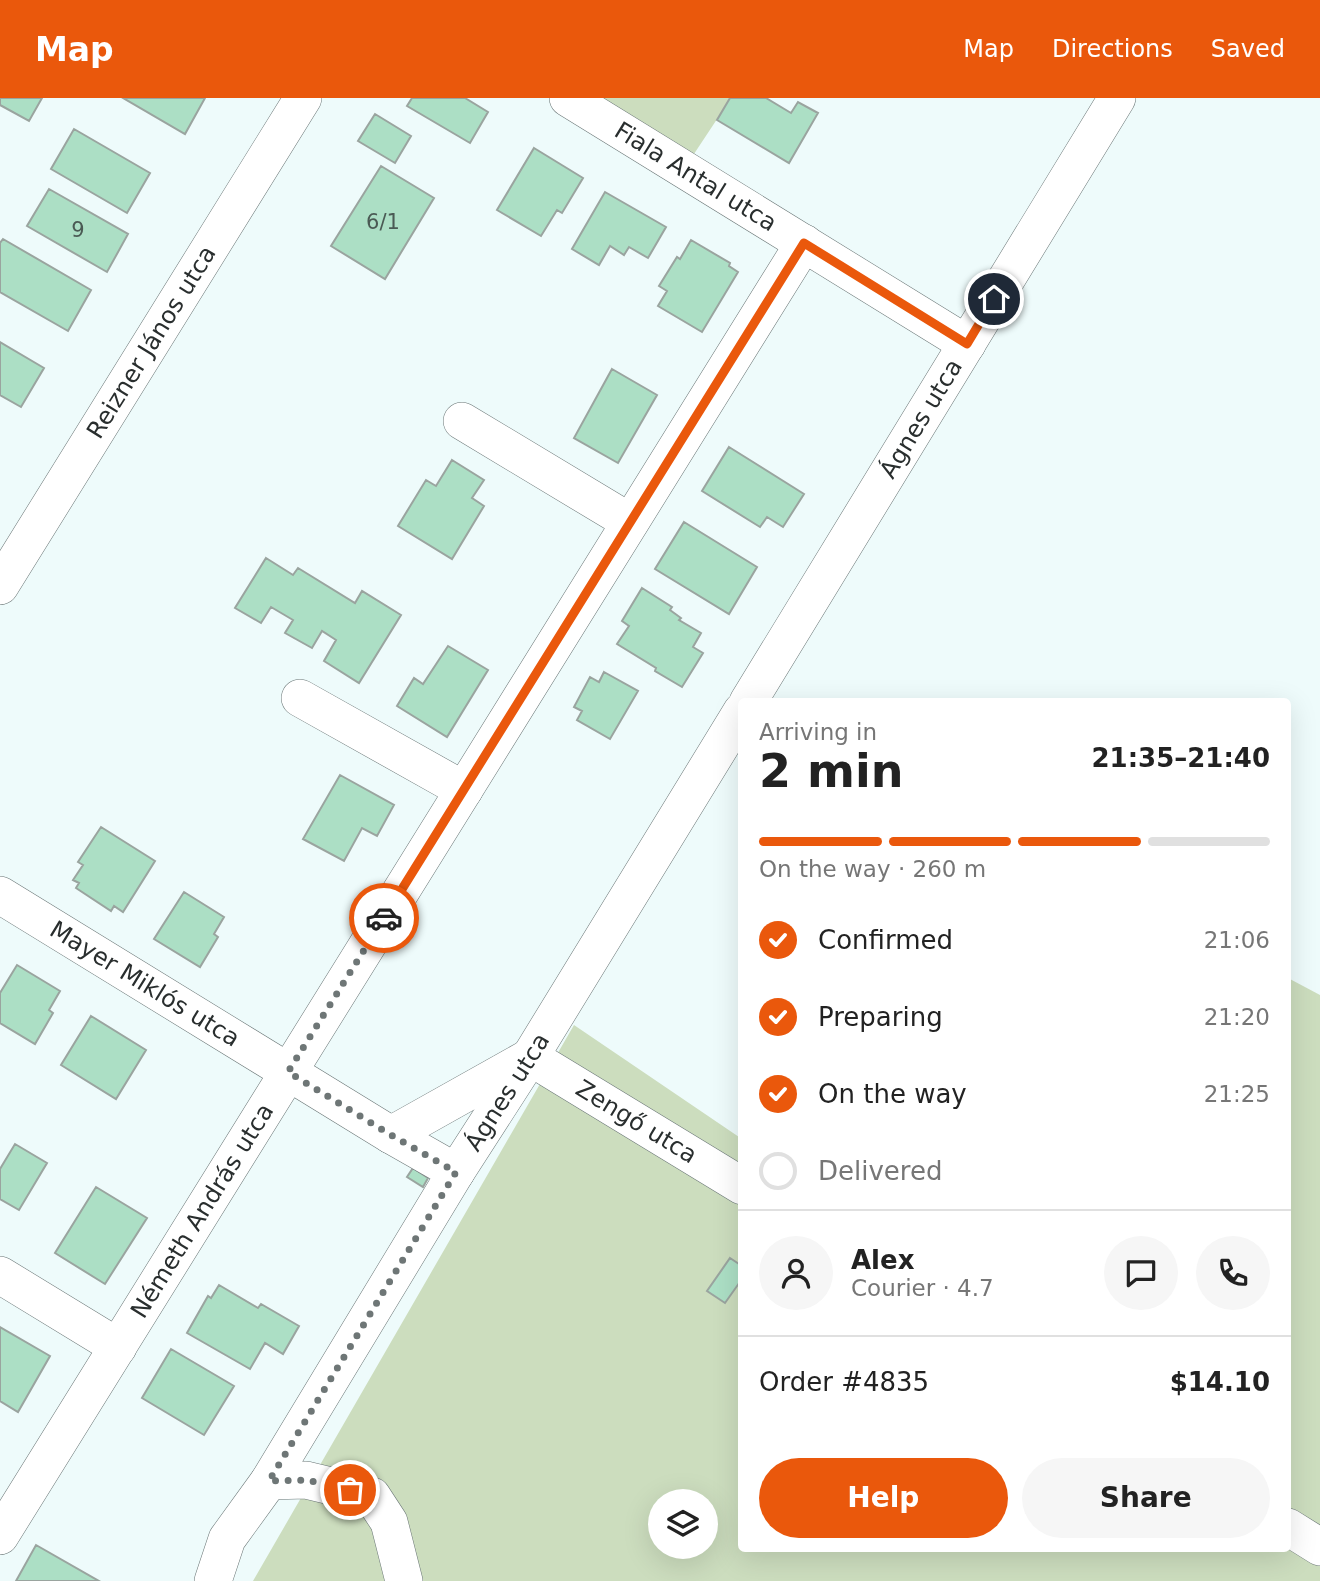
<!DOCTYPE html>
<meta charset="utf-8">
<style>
body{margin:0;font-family:"DejaVu Sans",sans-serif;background:#f6f6f6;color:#222;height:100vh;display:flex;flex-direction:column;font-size:26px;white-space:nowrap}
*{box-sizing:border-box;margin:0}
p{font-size:23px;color:#767676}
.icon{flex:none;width:38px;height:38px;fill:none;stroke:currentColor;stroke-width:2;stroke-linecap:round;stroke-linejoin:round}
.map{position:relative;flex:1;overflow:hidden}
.side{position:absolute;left:738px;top:600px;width:553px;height:854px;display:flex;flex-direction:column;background:#fff;border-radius:7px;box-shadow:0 7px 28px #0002}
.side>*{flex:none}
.tools{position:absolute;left:648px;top:1391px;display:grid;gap:14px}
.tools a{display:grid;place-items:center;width:70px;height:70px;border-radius:50%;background:#fff;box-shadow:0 7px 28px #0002;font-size:35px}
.pin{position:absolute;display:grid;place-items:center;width:60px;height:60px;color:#fff;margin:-30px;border:4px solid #fff;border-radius:50%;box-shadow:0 2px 7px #0007}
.courier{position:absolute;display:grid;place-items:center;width:70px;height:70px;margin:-35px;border:5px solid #ea580c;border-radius:50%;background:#fff;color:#222;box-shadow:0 2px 9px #0007}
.head em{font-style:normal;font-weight:600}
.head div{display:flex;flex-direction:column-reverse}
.head{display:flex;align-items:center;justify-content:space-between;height:119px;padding:0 21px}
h1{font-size:46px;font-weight:600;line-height:52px}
.bar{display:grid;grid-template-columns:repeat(4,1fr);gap:10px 7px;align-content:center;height:84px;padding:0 21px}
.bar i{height:9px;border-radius:5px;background:#e0e0e0}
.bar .on{background:#ea580c}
.bar p{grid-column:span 4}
.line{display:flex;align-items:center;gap:18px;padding:0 21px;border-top:2px solid #e0e0e0}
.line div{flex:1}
.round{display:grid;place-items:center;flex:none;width:74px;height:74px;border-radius:37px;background:#f6f6f6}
ol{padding:0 21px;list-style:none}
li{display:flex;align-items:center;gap:21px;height:77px}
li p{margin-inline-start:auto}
li .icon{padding:7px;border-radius:50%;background:#ea580c;color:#fff;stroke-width:4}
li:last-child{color:#767676}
li i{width:38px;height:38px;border:4px solid #e0e0e0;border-radius:50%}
.primary-button{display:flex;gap:14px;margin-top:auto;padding:14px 21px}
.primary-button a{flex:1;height:80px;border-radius:42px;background:#ea580c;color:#fff;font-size:28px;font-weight:600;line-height:80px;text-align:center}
.primary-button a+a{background:#f6f6f6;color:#222}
header{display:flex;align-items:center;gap:42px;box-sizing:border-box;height:98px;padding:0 35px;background:#ea580c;color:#fff}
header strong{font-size:33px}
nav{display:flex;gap:38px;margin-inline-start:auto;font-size:24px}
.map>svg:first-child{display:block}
</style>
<header>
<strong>Map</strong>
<nav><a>Map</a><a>Directions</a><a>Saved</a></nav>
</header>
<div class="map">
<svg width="1320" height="1483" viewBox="0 0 1320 1483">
<rect width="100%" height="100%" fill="#eefbfb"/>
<!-- green -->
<path fill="#ccddbe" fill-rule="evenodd" d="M584,0h147l-43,65z
M1288,880l32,17v586h-1067l321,-556 165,112h3v412h546zM660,1404h45v45h-45z"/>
<!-- building -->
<path fill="#acdfc5" stroke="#9aa49f" stroke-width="2" d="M0,0h42l-13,23 -29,-16z
M123,0h82l-20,36z
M412,0h53l23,14 -18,31 -63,-37z
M730,0h36l25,15 7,-11 20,11 -29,50 -72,-43z
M375,16l36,22 -16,27 -37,-22z
M74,31l76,44 -23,40 -76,-44z
M534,50l49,30 -21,35 -5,-3 -16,26 -44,-26z
M381,68l53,32 -49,81 -54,-33z
M49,91l79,45 -21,38 -80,-46z
M605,94l61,35 -18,31 -19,-11 -5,8 -14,-9 -11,19 -27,-16z
M3,141l88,51 -23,41 -68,-39v-49z
M691,142l39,23 -1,3 9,6 -36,60 -44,-26 9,-15 -8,-5 18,-29 3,2z
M0,244l44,26 -23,39 -21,-12z
M612,271l45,26 -39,68 -44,-25z
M729,349l75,47 -21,33 -16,-10 -7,10 -58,-36z
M452,362l32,20 -12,18 12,8 -32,53 -54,-33 28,-46 10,6z
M684,424l73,45 -28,47 -74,-45z
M266,460l27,17 5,-7 57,35 7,-12 39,24 -42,68 -35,-22 12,-21 -14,-9 -10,17 -27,-15 8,-13 -22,-13 -10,16 -26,-15z
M642,490l30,19 -2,3 11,8 -2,2 22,13 -8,14 10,6 -21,34 -27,-16 1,-3 -39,-24 12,-18 -7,-5z
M448,548l40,24 -41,67 -50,-31 17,-28 9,6z
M604,574l34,19 -28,48 -33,-19 5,-9 -8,-4 16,-30 9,5z
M340,677l54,30 -17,31 -15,-8 -18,33 -41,-22z
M101,729l54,34 -32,51 -9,-6 -3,5 -35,-23 3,-5 -6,-3 10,-15 -5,-3z
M184,794l40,25 -10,17 4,3 -18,30 -46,-28z
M17,867l43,26 -11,19 4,3 -18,31 -35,-21v-30z
M91,918l55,34 -30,49 -55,-34z
M15,1046l32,19 -28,47 -19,-11v-30z
M413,1070l15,10 -5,9 -16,-10z
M96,1089l51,31 -42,66 -50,-31z
M730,1160l12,8v13l-17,24 -18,-12z
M219,1187l39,23 3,-4 38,22 -16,28 -18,-11 -15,26 -63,-36 21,-37 3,2z
M0,1229l50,29 -32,56 -18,-11z
M171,1251l63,37 -30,49 -62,-37z
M36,1447l63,36h-83z"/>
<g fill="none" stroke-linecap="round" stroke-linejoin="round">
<!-- minor casing -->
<g stroke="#6b7777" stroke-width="38">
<g id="minor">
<path id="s1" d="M568,0l399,246"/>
<path d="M462,323l168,101"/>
<path id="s2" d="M0,488l303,-488"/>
<path d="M300,600l164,92"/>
<path id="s3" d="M748,604l369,-604"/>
<path id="s4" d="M0,797l391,240 65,37"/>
<path id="s5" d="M391,1037l139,-78 212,129"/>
<path d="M0,1177l118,72"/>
<path d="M269,1383l37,-1 66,16 17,26 15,59"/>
<path d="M1288,1429l32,20"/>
<path id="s6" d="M0,1438l804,-1293"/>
<path id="s7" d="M213,1483l14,-42 42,-58 187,-309 74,-115 212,-346"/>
</g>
</g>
<!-- minor -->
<use href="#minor" stroke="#fff" stroke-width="37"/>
</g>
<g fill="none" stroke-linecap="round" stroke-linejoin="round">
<!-- done -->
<path stroke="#6e7676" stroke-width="7" stroke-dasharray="0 12.6" d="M350,1392l-44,-10 -37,1 187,-309 -65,-37 -103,-63 96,-154"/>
<!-- route -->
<path stroke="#ea580c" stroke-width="9" d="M384,820l420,-675 163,101 27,-45"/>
</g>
<g text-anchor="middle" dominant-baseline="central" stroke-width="5" stroke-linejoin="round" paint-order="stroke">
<!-- number labels -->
<g font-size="21" fill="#4a5a54">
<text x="383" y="124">6/1</text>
<text x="78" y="132">9</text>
</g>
<!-- street labels -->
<g font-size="24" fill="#292e2e" stroke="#eefbfb">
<text stroke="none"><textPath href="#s1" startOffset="150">Fiala Antal utca</textPath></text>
<text stroke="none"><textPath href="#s2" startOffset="287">Reizner János utca</textPath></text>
<text stroke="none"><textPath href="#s3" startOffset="332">Ágnes utca</textPath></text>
<text stroke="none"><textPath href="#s4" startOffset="170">Mayer Miklós utca</textPath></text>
<text stroke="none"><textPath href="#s7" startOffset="572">Ágnes utca</textPath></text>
<text stroke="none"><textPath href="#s5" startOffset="284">Zengő utca</textPath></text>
<text stroke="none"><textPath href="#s6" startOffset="383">Németh András utca</textPath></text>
</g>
</g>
</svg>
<div class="tools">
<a><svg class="icon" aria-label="layers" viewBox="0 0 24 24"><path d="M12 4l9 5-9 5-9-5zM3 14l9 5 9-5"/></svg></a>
</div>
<div class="pin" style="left:350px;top:1392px;background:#ea580c"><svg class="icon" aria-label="bag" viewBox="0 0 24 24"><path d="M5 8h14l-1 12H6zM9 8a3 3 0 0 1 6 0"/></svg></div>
<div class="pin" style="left:994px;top:201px;background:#1f2937"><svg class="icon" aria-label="home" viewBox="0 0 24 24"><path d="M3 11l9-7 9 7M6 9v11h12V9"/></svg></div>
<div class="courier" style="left:384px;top:820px"><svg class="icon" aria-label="car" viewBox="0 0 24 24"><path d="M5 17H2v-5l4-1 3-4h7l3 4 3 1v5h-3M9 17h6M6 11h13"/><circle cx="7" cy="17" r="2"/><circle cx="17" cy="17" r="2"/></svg></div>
<section class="side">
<div class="head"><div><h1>2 min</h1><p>Arriving in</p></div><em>21:35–21:40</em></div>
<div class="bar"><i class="on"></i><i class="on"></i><i class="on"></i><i></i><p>On the way · 260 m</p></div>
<ol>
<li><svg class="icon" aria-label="check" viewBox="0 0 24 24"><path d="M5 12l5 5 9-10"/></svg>Confirmed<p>21:06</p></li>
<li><svg class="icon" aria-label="check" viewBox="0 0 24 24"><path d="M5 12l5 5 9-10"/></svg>Preparing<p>21:20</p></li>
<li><svg class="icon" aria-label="check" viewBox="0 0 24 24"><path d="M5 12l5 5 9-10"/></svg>On the way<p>21:25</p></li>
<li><i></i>Delivered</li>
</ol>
<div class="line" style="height:126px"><a class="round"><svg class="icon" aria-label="person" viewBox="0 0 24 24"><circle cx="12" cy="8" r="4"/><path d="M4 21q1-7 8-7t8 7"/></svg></a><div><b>Alex</b><p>Courier · 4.7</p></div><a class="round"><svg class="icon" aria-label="chat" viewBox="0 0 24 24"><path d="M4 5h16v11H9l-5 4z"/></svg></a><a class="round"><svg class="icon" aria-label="phone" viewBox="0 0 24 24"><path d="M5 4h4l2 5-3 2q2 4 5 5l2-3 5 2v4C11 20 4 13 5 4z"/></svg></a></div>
<div class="line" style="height:91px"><div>Order #4835</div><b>$14.10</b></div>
<div class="primary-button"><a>Help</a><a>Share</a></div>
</section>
</div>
